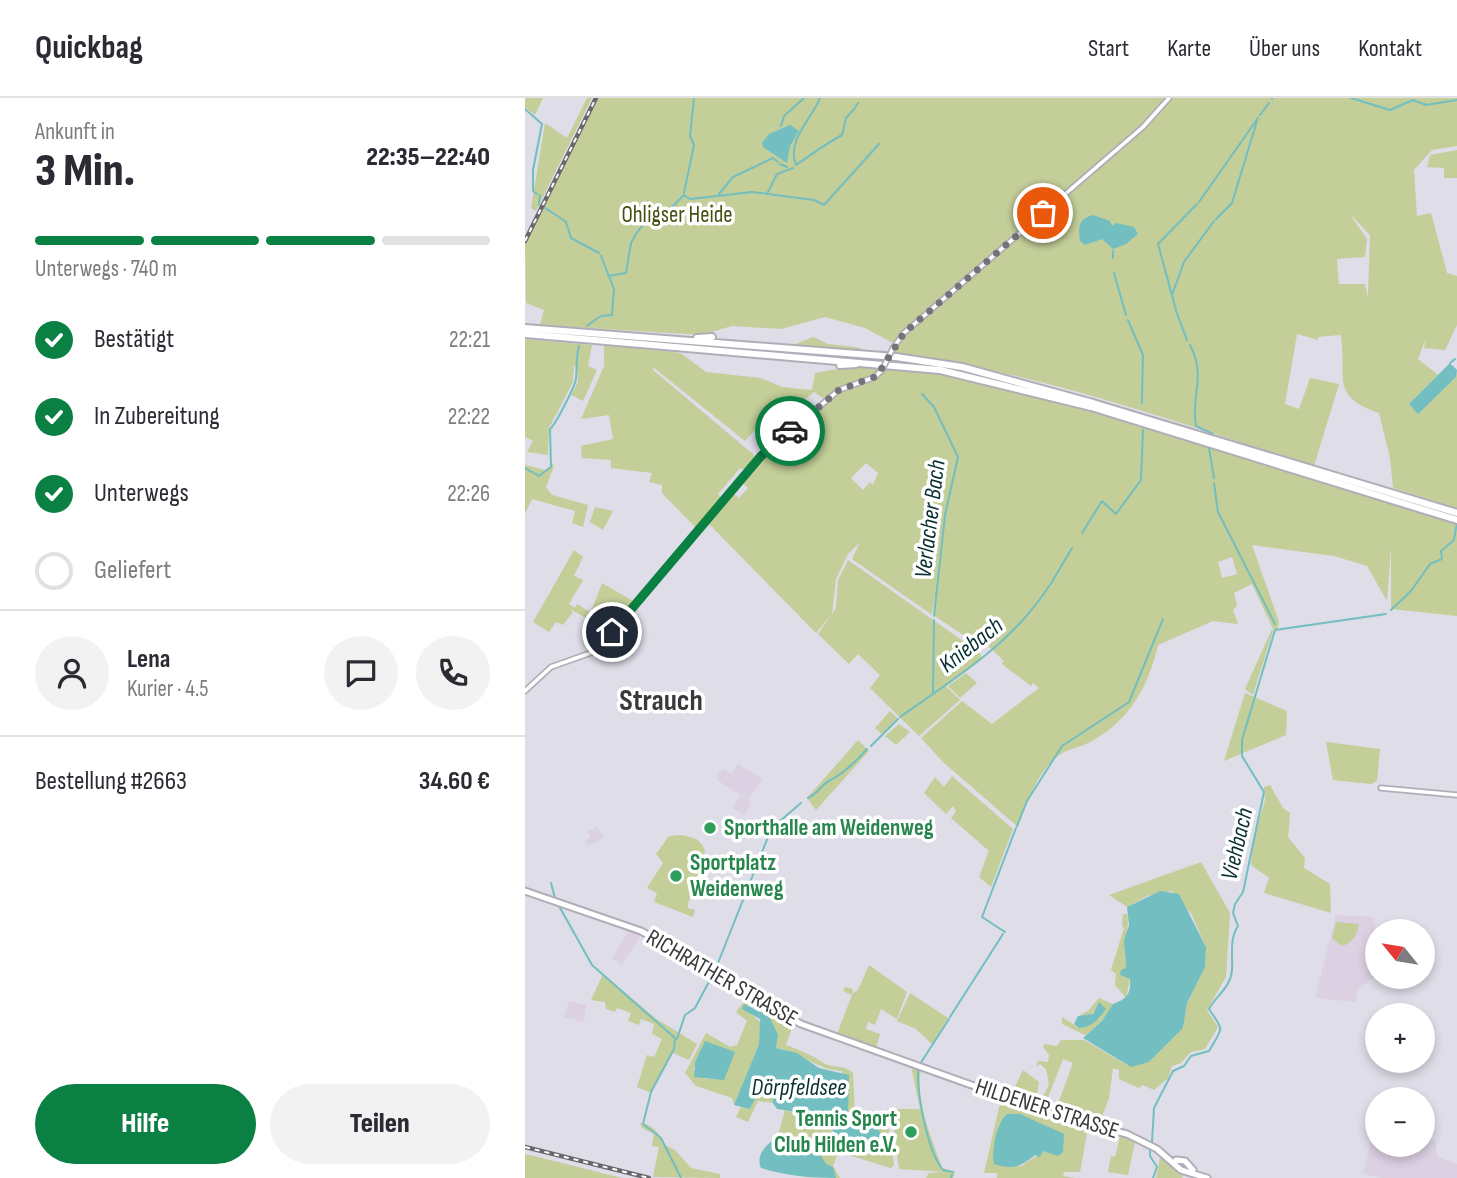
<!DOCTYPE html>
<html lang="de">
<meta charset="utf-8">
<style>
body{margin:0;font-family:"Sofia Sans Condensed",sans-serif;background:#f2f2f3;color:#2b2b33;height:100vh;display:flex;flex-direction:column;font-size:26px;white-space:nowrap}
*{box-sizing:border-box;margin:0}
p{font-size:23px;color:#7c7c81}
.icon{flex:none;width:38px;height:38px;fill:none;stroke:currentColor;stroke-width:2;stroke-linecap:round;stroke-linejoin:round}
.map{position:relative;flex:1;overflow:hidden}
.side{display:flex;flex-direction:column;background:#fff;width:525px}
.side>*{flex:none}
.needle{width:46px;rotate:300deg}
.tools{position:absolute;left:840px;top:821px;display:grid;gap:14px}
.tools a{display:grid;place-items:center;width:70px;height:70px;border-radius:50%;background:#fff;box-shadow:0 4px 10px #0003;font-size:35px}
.pin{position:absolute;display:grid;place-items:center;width:60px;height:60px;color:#fff;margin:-30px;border:4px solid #fff;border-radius:50%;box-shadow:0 2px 7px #0007}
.courier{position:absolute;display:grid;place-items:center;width:70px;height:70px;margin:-35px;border:5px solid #0b8043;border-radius:50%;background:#fff;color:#222;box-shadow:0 2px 9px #0007}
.overview em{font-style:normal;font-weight:800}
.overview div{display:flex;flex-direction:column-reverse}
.overview{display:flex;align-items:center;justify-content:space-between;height:119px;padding:0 35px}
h1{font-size:46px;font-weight:800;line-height:52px}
.bar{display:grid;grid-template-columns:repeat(4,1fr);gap:10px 7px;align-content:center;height:84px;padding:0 35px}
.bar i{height:9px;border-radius:5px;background:#e1e1e2}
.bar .active{background:#0b8043}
.bar p{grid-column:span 4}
.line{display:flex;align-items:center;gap:18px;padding:0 35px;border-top:2px solid #e1e1e2}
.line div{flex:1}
.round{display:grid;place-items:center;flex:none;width:74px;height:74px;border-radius:37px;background:#f2f2f3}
ol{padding:0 35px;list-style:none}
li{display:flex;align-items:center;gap:21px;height:77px}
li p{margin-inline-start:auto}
li .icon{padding:7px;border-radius:50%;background:#0b8043;color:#fff;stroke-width:4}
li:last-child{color:#7c7c81}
li i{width:38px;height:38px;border:4px solid #e1e1e2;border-radius:50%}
.button{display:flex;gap:14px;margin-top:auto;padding:14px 35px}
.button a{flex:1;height:80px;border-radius:42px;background:#0b8043;color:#fff;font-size:28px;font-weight:800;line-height:80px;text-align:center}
.button a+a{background:#f2f2f3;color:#2b2b33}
header{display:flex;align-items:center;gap:42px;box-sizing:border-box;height:98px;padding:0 35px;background:#fff;border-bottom:2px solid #e1e1e2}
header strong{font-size:33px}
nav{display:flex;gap:38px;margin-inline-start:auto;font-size:24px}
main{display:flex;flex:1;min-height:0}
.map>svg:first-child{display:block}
</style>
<header>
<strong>Quickbag</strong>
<nav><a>Start</a><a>Karte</a><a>Über uns</a><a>Kontakt</a></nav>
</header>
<main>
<section class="side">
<div class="overview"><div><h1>3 Min.</h1><p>Ankunft in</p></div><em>22:35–22:40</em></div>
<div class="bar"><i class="active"></i><i class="active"></i><i class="active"></i><i></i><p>Unterwegs · 740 m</p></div>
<ol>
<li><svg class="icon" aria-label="check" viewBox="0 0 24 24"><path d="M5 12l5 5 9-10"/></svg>Bestätigt<p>22:21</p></li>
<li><svg class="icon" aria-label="check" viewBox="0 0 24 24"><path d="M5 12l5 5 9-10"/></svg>In Zubereitung<p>22:22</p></li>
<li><svg class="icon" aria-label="check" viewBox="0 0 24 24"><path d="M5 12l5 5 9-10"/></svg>Unterwegs<p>22:26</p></li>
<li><i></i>Geliefert</li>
</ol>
<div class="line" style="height:126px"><a class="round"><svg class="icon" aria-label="person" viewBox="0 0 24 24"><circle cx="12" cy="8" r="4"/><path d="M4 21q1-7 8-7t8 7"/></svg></a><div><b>Lena</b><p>Kurier · 4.5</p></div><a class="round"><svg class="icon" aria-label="chat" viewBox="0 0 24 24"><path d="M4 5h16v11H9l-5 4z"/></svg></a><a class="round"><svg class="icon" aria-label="phone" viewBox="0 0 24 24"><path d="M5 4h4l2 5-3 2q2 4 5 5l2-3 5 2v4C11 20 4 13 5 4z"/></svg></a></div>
<div class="line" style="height:91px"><div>Bestellung #2663</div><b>34.60 €</b></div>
<div class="button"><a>Hilfe</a><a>Teilen</a></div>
</section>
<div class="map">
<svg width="932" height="1080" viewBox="0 0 932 1080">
<rect width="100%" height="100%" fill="#dedde8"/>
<!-- education -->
<path fill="#dcd0e3" d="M213,666l24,15 -13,20 2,5 -7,12 -11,-8 8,-13 -24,-15 2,-4 -3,-3 8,-4 7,5z
M72,729l7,11 -16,8 -3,-6 5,-3 -2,-6z
M811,817l37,2 2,13 -9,13 5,5 6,-5v31l-20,17 -1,11 -41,-4z
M105,831l11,5 -19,31 -10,-6z
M44,903l17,4 -2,17 -20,-5z
M898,1042h12l2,17 20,7v14h-74l-20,-4 8,-33h6v3h46z"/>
<!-- green -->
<path fill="#c3ce98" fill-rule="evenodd" d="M0,0h18l-8,17 -10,-8z
M62,0h5l-56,113 -5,-3 14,-85 22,15z
M73,0h859v48l-25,4 -18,20 3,46 14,-3 16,60 10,3v49l-12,25 -21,-2 2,-10 -8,21 20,16 -29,29 9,9 38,-36 1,-8v139l-64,-20 -3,-30 -11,-45c-49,-17 -32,-34 -38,-78l-23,2v3l-21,-6 -12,70 14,5 11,-31 29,6 -25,82c-137,-44 -278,-95 -422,-113l4,-8 -3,-2 -28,-15 -40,-11 -44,12 -49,-3 -31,9 -161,-10 4,-15 -18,-7 -1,-60zM824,115l21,22 -2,62 -3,-13h-26l-2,-25 28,-2 2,-18z
M932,52v28h-13v-10l-17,-1 3,-12z
M288,239l15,7 28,3 14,5 -77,-7z
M0,241l67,6 -4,21 9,4 -14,31 -12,-6 7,-13 -1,-15 -3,-1 -1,16 -24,46 -1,27 -21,-3 6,-11 -8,-4z
M79,247l69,7 9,2 24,18 55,6 21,9 30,3 3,-17c67,-15 132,0 199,16l443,134v93l-66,-7v-62l-4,54 -20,-35 -33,-10 -82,-11 27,77 -1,7h-5l-21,-45 -18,9 3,12 -4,5 5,14 -25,-3 -55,24c-10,43 -30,78 -70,98 -10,5 -22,6 -30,13 -20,15 -32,48 -40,71l-75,-65 -22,-24 41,-37 30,23 47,-36 -6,-5 -2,3 -29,-22 2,-3 -29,-28 -6,6 -34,-23v-20l-3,19 -80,-56 8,-17 -12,12 -12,25 -4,35 4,-6 2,-28 10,-20 132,93 2,6 -36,27 14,14 -41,36 -49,-48 10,-13 -22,-21 -9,10 -31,-30 14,-20 -16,19 -108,-110 24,-31 7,6 9,-10 -6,-6 39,-42 -21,-16 -15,17 -92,-74v3l101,85v5l-9,10 -5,-2 -22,26 3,3 -25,31 -34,-35v-8l-13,-3 3,-9 -41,-5v-8l-29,-2 -1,-12 32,-7 -4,-24 -28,4 23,-53zM289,294l10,7 -24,21 -8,-7 4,-4 -5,-6 6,-5 5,4zM341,365l12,10 -5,12 -3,-3 -7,8 -12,-12zM707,459l5,17 -15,4 -4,-16z
M25,361l4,7 -8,21 6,8 36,10 -5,22 -11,-4 3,-12 -43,-12 -7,15v-49l21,5 4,-4z
M70,409l18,4 -10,19 -13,-8z
M49,452l9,7 -9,19 9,4 -14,24 6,4 2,-4 13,8 -4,6 -16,-9 3,3 -10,13 -7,-3 -7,10 -16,-10z
M77,485l33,19 -35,41 -10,-9 2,-6 -4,-8z
M747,531l1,2 -20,64 -8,-6z
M441,575l11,10 -17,15 -12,-12z
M720,595l42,18 -1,24 -62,26z
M365,613l7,7 -15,16 -7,-6z
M374,626l11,8 -14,13 -11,-9z
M333,642l11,11 -53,59 -9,-12z
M801,644l54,7 -3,32 -6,3 -38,-4z
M427,678l61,53 -22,58 -12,-10 10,-26 -38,-33 5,-7 -3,-5 -7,8 -22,-21 11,-16 9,10z
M745,687l13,23 7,5 -2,24 17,21 -1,10 26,16 1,29 -67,-20 5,-15 -18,-13 3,-28 11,-37 -1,-13z
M156,737c12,2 20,4 24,16l-17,53v4l7,2 -2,7 -39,-15 3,-9 -10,-5 16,-25 -7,-9 13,-18z
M676,764l29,51 -4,64 -19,33 11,17 -13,22 -14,3 -10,11 -9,3 -4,12 -14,12 -11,-5 -4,3 -20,-9v-9l-6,-2 -4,30 -10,27 -44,-13 18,-49 -10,-4 -19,49 -33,-13 12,-25 16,12 -2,13 6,2 6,-13 -3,-15 -6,-5 -4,3 2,-6 10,1 1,-7 -6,-8 2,-3 12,2 4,-6h23l43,25 22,-3 34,-34 4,-25 18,-36 1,-20 -15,-34 -8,-7v-5l-12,-10 -24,5 -20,11 -18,-12z
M598,816h4c4,14 -7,36 0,54l-7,7 10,4 -4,19 -11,-13 1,-11 -5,-4 13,-42 -2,-2z
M811,824l23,2c-2,11 -6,19 -17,22l-10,-8z
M344,867l38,27 -10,27 -16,-10 -6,16 -7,-3 -2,7 14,5 -4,14 -39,-14 15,-39 -9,-4 2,-4 8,2 -1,5 6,-4z
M78,876l52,44 42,26 -8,16 -16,-7 -22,40 -14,-6 10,-32 7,2 8,-18 -10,-5 2,-10 -13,-5 -2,6 -11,-4 3,-8 -14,-5 -2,4 -9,-3 -1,-7 -14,-2z
M385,895l38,25 -16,26 -16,-15 -19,-8z
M223,898l45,29 -7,20c14,5 25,10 36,17 10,7 22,2 31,11l2,44 32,2 7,46 -3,3 -53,-16 -5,14 7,12h-4l-22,-26 -41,-12 5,-5 7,-25 36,12 16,14 36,15 -2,-27 -18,-2 -5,-5 -6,-46c-26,-1 -41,-20 -66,-23 2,-23 -7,-36 -29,-43l1,6 13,12 -2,21 -25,61 -2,-7 -36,-12 -11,-13 21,-40 24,14 7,-2 10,-24 -11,-9zM187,945l7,5 -1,30 -13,1 -12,-9 4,-12z
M574,900l14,6c-5,12 -17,24 -28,31l-23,-11v-7l17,11 22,-11 -5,-9 -4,6 -14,2 10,-5z
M386,968l10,3c-6,34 11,68 21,99l14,4h-7l6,1 -2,5h-27l3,-5 16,-1 -46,-3 -8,-60h29z
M240,980l8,13v12l-15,-2 -10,21 -12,-5 5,-10 9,2z
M476,1001l87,29 -8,44h-16l-1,4 13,2h-79v-5h-13zM495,1016l30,39 -7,-2 -23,16 -21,-32 6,-20z
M115,1025c13,1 20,11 25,22l10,5 16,18 29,6v4l-67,-1 6,-30 -7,-1 2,-12 -12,-6z
M595,1038l15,6 -7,33 -20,-3 3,-16 4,1z
M0,1056l9,2 88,22h-97z
M635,1060l24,15 -2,5h-26z"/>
<!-- water -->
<path fill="#72bec0" d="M265,27l9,6 -9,15 -3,17 -24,-16 -1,-4 7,-9z
M568,117l17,6 2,5 4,-3 18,4 4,7 -12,10 -13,5 -11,-10 -17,6 -5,-4c-2,-14 -2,-22 13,-26z
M925,265l7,7 -1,7 -38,37 -9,-10z
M635,793l19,3 27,53 -1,20 -18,36 -4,25 -34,34 -18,5 -48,-29 19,-17 11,-17c14,-5 18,-10 17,-25l-10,-4 1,-5 5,-2 -2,-28 5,-15 -2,-18z
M574,904l7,7c-7,10 -14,18 -27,19l-5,-4 4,-8 15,-2z
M219,906l25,12 9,19 -2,13 21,5 22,15 30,7 -1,42 5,5 24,4 6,14 -2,8c-24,9 -43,-15 -60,-26 -12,-8 -30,-11 -44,-13l-4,-6 -2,-16 -6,-8 -15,30 -16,-4 25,-61 1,-25 -18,-10z
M180,943l30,11 -11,28 -30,-3 1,-15z
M482,1016h13l44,20 -1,18 -5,4 -15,-5 -3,6 -5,-2c-14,12 -23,15 -41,9 -3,-13 3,-42 13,-50z
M248,1042l48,16 5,8 7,3 3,11c-26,0 -49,-2 -75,-10 -5,-12 3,-21 12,-28z"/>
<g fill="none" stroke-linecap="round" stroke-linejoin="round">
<!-- stream -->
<path stroke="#72bec0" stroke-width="2" d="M295,0c-8,21 -34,42 -24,67 16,-11 31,-22 46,-30l4,-17 9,-10
M826,0l39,12 23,-10 13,5 31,-5
M747,1v-1
M331,8l2,-3
M0,11l17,15 -9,46v21l4,3
M735,17l9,-12
M256,28l3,-10 20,-18
M255,66l7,3
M159,95l10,-48 -4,-9 4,-38
M194,96l14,-17 40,-19 5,4
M242,96l10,-20 16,-6
M674,104l59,-84
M14,107l1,-10
M19,109l22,15 5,16 28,15
M691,121l16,-16 25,-82
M588,160v-7
M589,175l12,42
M83,178l18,-3 5,-30 5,-9 9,-12 15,-3 24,-24 6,4 62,-7 62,8 10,5 55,-61
M647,197l12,-33 30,-41
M651,212l-18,-66 39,-40
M651,213l11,29
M76,218l11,-1 2,-26 -13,-33
M603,222l15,35 -1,40
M62,228l12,-9
M665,247c17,33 0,51 6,81l17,8
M925,265l5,-4
M397,296l12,13 24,50 -13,58 -11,101
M617,305v-7
M684,350l5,30
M0,370l14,8 12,-9 -1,-38c6,-5 25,-43 26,-50 1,-11 0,-24 3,-33
M689,385l4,29 57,112
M557,435l20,-32 14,13 25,-34 2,-50
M525,487l22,-37
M866,512l20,-19 19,-27 12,-5 -1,-8 13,-11 3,-18
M408,594l1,-72
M375,619c55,-39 112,-73 149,-131
M346,648l27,-27
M283,700c11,-5 14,-14 21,-17 15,-8 26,-18 38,-32
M249,728l27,-23
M492,728l10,-25 35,-55 67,-44 34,-83
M26,785l4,15
M34,808l33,59 83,73 -1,11 -23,43 -8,32 18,14 20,40
M480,834l-23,-15 34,-89
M191,870l54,-136
M425,919l53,-83
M152,941l8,-24 10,-7 17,-32
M395,966l29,-45
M393,971c-1,26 9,81 25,101l10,2
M627,1044l2,-34 19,-37 11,-5 7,-10 18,-5c15,-26 15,-19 0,-42 7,-13 22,-22 23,-39 1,-16 -3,-30 6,-44l-5,-13 2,-9 8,-12 21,-100 -22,-36v-16l33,-110 111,-16
M625,1051v7l7,11 -4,11
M426,1080l1,-3"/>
<!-- minor casing -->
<g stroke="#afaeb8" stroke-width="7">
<path id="minor" d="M368,250l11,-15 239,-206 26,-29
M0,593l26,-24 45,-16 165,-195 78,-66 36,-13 7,-7
M856,690l76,7"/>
</g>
<!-- major casing -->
<g stroke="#afaeb8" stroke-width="9">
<path id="major" d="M0,793l116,40 160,93 271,97 55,13 30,15 24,21 26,8
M651,1062l9,1 8,9"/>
</g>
<!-- highway casing -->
<g stroke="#afaeb8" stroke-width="10">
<path id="highway" d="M0,230l371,29 66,10 131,36 364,110
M0,236l415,36 151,37 366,113
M172,240l15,-1
M315,267l16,-1"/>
</g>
<!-- minor -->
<use href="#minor" stroke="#fff" stroke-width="3.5"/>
<!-- major -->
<use href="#major" stroke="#fff" stroke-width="5"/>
<!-- highway -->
<use href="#highway" stroke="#fff" stroke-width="6"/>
<!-- rail casing -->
<g stroke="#67676d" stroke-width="4.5">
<path id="rail" d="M0,143l71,-143
M0,1049l124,31"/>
</g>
<!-- rail -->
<use href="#rail" stroke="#fff" stroke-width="2" stroke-dasharray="5" stroke-linecap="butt"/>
<!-- minor-bridge casing -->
<g stroke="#afaeb8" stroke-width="7" stroke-linecap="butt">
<path id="minor-bridge" d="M357,272l11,-22"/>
</g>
<!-- minor-bridge -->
<use href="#minor-bridge" stroke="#fff" stroke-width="3.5"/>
</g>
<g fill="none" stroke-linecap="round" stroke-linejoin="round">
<!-- done -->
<path stroke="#73737a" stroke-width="7" stroke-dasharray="0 12.6" d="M265,333l49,-41 38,-14 27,-43 139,-120"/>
<!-- route -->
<path stroke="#0b8043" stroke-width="9" d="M87,534l149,-176 29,-25"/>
</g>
<!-- markers -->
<g fill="#2e9e5b" stroke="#fff" stroke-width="2.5">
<circle cx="185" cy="730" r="7"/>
<circle cx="151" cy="778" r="7"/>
<circle cx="386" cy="1034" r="7"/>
</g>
<g text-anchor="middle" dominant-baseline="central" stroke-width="7" stroke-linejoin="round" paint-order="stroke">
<!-- park labels -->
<g font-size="23" fill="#464f11" stroke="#fff">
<text x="152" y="117">Ohligser Heide</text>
</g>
<!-- leisure labels -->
<g font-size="23" font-weight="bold" fill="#27864d" stroke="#fff" text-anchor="start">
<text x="199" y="730">Sporthalle am Weidenweg</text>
<text x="165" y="765">Sportplatz<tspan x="165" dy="26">Weidenweg</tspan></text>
<text x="372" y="1021" text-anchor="end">Tennis Sport<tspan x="372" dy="26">Club Hilden e.V.</tspan></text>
</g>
<!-- street labels -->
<g font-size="23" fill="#3a3a3e" stroke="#fff">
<text transform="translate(197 880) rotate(30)">RICHRATHER STRASSE</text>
<text transform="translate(522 1011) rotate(18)">HILDENER STRASSE</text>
</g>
<!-- water labels -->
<g font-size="24" font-style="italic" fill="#093031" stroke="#fff">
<text transform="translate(405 421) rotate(-83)">Verlacher Bach</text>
<text transform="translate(446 547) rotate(-38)">Kniebach</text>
<text transform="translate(712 746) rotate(-77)">Viehbach</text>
<text x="274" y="989">Dörpfeldsee</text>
</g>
<!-- district labels -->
<g font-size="30" font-weight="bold" fill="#3a3a3e" stroke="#fff">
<text x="136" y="603">Strauch</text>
</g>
</g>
</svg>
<div class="tools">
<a><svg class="needle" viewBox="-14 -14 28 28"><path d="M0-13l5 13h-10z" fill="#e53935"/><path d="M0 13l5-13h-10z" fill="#7c7c81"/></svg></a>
<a>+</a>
<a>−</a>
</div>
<div class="pin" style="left:518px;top:115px;background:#ea580c"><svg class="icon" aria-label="bag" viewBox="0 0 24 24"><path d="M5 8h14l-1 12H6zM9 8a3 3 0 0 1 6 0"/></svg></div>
<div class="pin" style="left:87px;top:534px;background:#1f2937"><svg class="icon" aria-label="home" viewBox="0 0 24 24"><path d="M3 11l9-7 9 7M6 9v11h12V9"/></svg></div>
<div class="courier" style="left:265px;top:333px"><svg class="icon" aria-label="car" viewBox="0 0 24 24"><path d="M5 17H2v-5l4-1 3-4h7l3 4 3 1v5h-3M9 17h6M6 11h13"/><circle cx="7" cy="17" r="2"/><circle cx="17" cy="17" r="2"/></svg></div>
</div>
</main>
